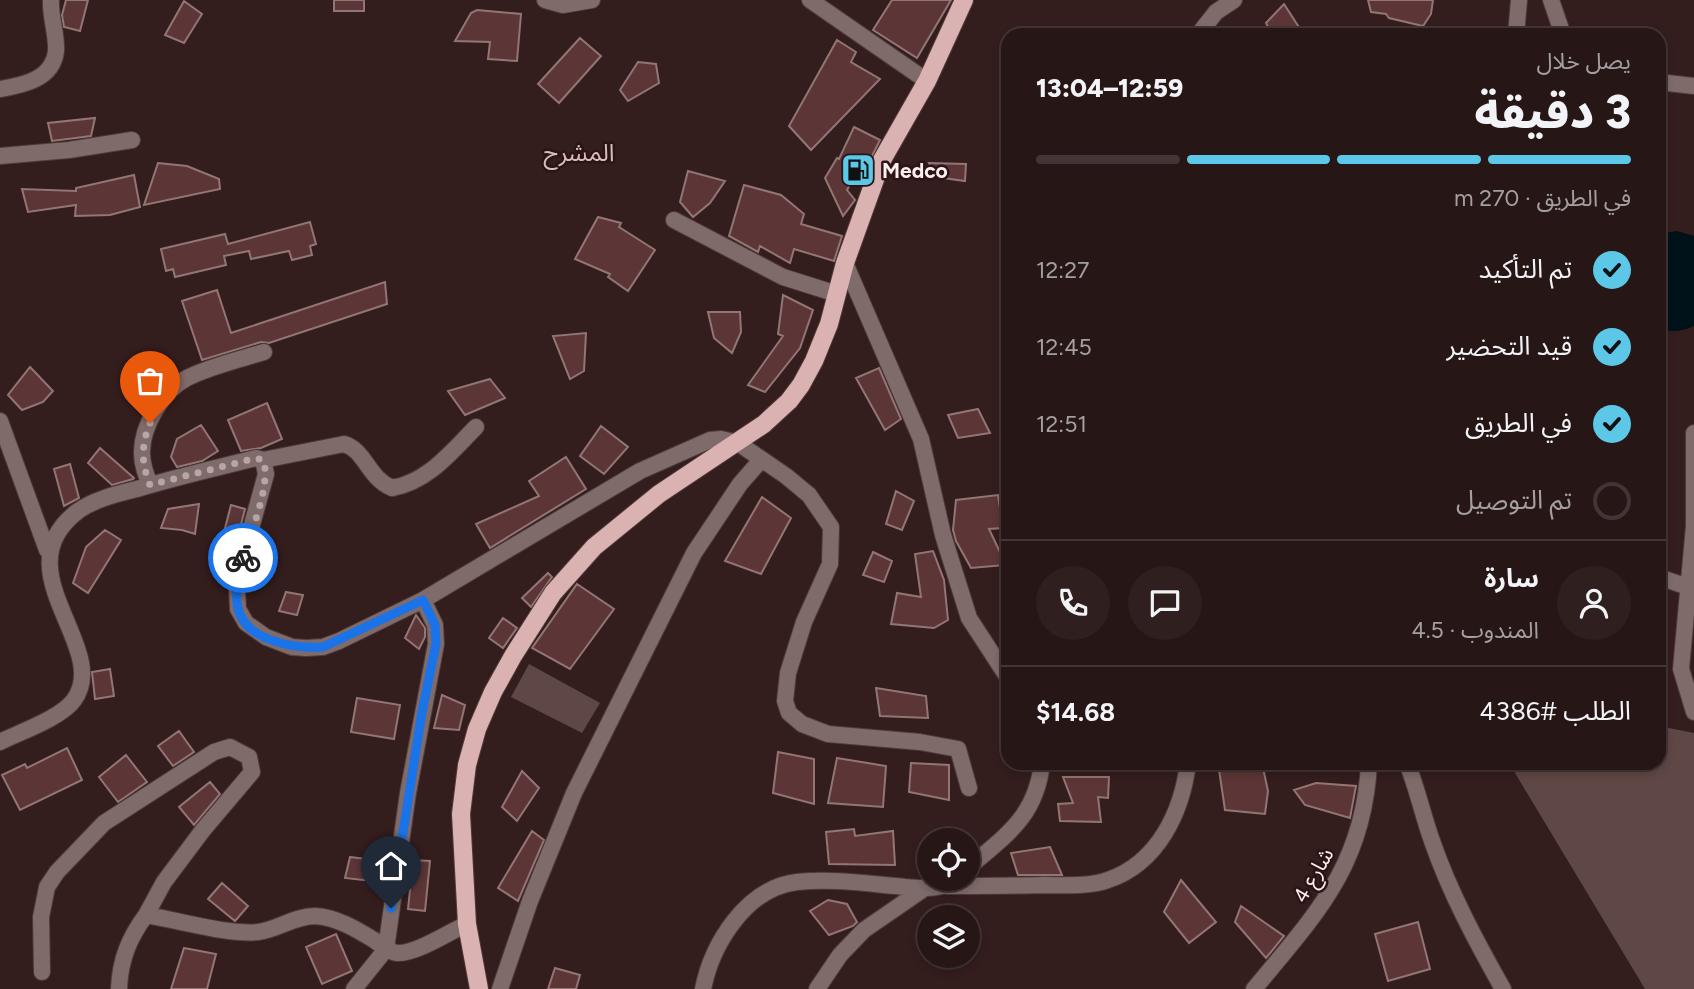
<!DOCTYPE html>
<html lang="ar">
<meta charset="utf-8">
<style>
body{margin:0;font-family:Figtree,"Noto Sans Arabic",sans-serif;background:#2f1f1f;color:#f1f3f6;direction:rtl;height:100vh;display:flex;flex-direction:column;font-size:26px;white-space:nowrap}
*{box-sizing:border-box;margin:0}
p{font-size:23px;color:#a49fa1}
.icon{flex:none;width:38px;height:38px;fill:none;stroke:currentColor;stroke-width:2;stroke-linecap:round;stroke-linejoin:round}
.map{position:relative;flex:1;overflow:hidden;direction:ltr}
.sheet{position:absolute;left:1001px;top:28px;width:665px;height:742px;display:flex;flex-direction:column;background:#271616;border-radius:21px;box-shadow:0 4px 10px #0003,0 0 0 2px #433535;direction:rtl}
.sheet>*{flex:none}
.fabs{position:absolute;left:917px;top:828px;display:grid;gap:14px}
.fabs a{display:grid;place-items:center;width:63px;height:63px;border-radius:50%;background:#271616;box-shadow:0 4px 10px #0003,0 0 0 2px #433535;font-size:35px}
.pin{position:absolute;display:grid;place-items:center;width:60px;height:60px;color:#fff;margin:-72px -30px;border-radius:50% 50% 50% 0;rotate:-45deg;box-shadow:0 0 7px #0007}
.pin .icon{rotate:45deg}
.courier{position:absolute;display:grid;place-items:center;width:70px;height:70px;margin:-35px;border:5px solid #1a73e8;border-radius:50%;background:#fff;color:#222;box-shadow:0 2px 9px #0007}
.headline em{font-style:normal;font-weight:800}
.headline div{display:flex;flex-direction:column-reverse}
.headline{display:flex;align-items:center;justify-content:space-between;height:119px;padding:0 35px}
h1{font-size:46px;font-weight:800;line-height:52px}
.bar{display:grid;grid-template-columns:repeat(4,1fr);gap:10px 7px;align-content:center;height:84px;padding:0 35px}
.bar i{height:9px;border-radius:5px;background:#433535}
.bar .active{background:#5dc7e8}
.bar p{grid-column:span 4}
.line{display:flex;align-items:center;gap:18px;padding:0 35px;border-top:2px solid #433535}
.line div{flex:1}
.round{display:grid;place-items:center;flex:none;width:74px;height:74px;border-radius:37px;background:#2f1f1f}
ol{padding:0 35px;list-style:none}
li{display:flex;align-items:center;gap:21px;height:77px}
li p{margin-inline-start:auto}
li .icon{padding:7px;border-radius:50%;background:#5dc7e8;color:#111;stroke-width:4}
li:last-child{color:#a49fa1}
li i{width:38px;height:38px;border:4px solid #433535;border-radius:50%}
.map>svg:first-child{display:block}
</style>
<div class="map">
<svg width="1694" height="989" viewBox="0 0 1694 989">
<rect width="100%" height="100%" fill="#341d1d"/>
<!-- green -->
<path fill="#5f4746" d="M529,664l71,39 -18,30 -71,-36z
M1659,726l35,7v256h-49l-136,-226h150z"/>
<!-- water -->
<path fill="#001219" d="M1677,231l17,5v90c-12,6 -23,6 -35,3v-95z"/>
<!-- building -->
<path fill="#5c3636" stroke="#927575" stroke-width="2" d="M66,0h22l-8,31 -16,-4 -2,-12z
M334,0h30v11h-30z
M892,0h59l-34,58 -44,-28z
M1368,0h65l-2,14 -8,12 -34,-8 -3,-4 -15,-2z
M184,1l18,13 -18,29 -19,-8z
M1284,4l20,31h-32l-6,-12z
M477,10l44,4 -4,47 -29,-2 2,-17 -35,-1 16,-28z
M580,38l21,18 -42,47 -21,-19z
M837,40l19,12 -5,10 29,17 -69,71 -22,-24z
M638,62l18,2 3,19 -31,18 -8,-11z
M95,118l-4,18 -39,5 -4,-18z
M854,127l26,13 -10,20 -5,-2 -18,32 8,10 -12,16 -18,-38 12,-20 2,1z
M158,163l29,3 32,13 1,10 -76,16z
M929,163l37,1 -1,17 -29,-4z
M688,171l37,10 -15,22 -17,14 -13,-15z
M134,175l6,32 -30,8 -35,1 1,-11 -48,7 -6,-23 54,2v-3z
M744,185l37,10 23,19 -3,10 41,12 -8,25 -40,-12 -4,14 -30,-17 -2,6 -29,-16z
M598,217l23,6 -2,4 36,23 -27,41 -20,-14 2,-3 -35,-15z
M310,222l6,22 -6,2 2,9 -20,5 -3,-9 -38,8 -2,-8 -25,5 2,9 -51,12 -2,-8 -7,2 -5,-22 64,-15 3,10z
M385,282l2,22 -118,39 -8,-1 -59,18 -20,-59 35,-11 14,43z
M783,295l30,15 -13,38 -35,44 -17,-7 35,-49 -5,-2z
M708,312h32l1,20 -9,21 -18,-15z
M586,333l-2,38 -14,8 -17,-43z
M30,367l23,24 -10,11 -21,8 -14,-15z
M879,368l22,51 -16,11 -29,-52z
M490,379l15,19 -40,17 -17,-24z
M267,403l15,36 -21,9 -20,3 -13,-31z
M978,409l12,24 -32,5 -10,-23z
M201,425l17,26 -16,10 -25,6 -6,-10 6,-18z
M601,426l27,21 -24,27 -24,-18z
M100,448l34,30 -1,1 -21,6 -24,-22z
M566,457l20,32 -96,59 -14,-24 63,-28 -10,-15z
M70,464l9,34 -15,8 -10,-37z
M896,491l18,10 -12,29 -16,-6z
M998,495l5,33 -14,1 17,36 -35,3 -15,-27 -3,-11 3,-30z
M762,497l29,21 -30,56 -36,-13z
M199,504l-4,30 -13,-4 -21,-2 7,-19z
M231,505l14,4 -8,31 -14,-4z
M105,530l16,10 -33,53 -15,-10 13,-36z
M933,551l11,29 4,40 -14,8 -43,-4 6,-31 24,4 -6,-43z
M873,552l19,9 -8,21 -21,-7z
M548,573l4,4 -21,30 -9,-9z
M577,584l37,25 -44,60 -38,-21z
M286,592l17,3 -6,20 -18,-4z
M416,615l9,13v9l-6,12 -14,-11z
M503,618l14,10 -14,20 -14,-10z
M110,669l4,27 -19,3 -3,-27z
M876,688l50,8 2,22 -48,-2z
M442,695l23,10 -6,25 -25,-2z
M357,698l43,7 -6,34 -43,-7z
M179,731l15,21 -21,14 -15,-20z
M67,748l15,32 -62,30 -18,-35 23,-11 2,4z
M778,752l36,7v45l-41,-11z
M126,755l21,27 -29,20 -19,-25z
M837,758l49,8 -3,41 -55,-4z
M911,763l38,2v35l-40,-8z
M1218,763h44l6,28 -3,23 -40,-4z
M522,771l17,17 -22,33 -15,-14z
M1063,777h46l-1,21 -10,-1 3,25 -41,-1 -2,-17 15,-1z
M210,782l10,12 -26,31 -15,-18z
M1316,783l40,3 -6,32 -45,-13 -11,-15z
M854,829l1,7 38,-5 2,34 -66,-1 -3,-32z
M532,831l12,9 -26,61 -20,-13z
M1050,847l12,28h-44l-7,-22z
M350,857l34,4 -4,21 -35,-4z
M413,860l17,1 -5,50 -17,-2z
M1181,880l35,42 -27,21 -25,-31z
M222,883l26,23 -13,15 -27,-22z
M828,900l19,4 10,18 -4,4 -24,9 -19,-24z
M1241,906l43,30 -18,22 -31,-36z
M1418,922l12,47 -42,12 -13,-47z
M336,934l16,37 -30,13 -16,-37z
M184,948l32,6 -9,35h-36z
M555,968l25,7 -4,14h-28z"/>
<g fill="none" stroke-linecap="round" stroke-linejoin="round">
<!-- minor casing -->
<g stroke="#503a3a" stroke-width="18">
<path id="minor" d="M545,0l18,5 29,-5
M810,0l117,81
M1551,0l12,35
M1198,35l18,-23 18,-12
M1516,35l3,-35
M1659,82l35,4
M0,89c24,-4 53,-10 56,-38 1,-17 -6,-34 -5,-51
M0,156l69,-6 63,-10
M674,220l109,57 54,17
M845,263l76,176 22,96 26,83 39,60
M0,421l47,129
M1694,433v93l-13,143 13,43
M263,460l81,-16c21,6 24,34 48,44 36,-6 60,-37 84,-61
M150,485c-4,-10 -8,-20 -8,-31 -1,-27 21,-64 45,-76 24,-12 51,-18 77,-26
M1659,577l29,10
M0,742c20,-10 61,-24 74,-42 38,-52 -74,-130 4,-189 17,-12 39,-17 59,-22 39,-12 79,-21 119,-31l7,2 3,14 -26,94 -3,21 1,20 8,14 20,14 26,10 14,1 17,-1 16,-6 84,-41 217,-129 70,-31 11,-1 17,4 48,33 23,19 22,32 -1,37 -26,58 -16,51 -3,28 4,12 13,11 26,10 92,8 38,7 11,39
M1407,763c10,25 16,53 25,78 18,52 44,100 71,148
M968,868c38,-33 68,-51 74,-105
M947,886c32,0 65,0 97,-1 20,0 45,2 64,-5 50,-17 74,-68 80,-117
M42,972l-1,-55 6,-30 10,-15 47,-49 110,-71 16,-5 19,10 3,15 -49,58 -39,52 -18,33
M119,989c1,-29 10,-51 27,-74 32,5 81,20 112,17 19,-2 36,-16 57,-16 21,1 41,13 59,24 7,5 15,12 23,13 19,1 52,-21 70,-29
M354,989l32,-40 22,-156 28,-149 -1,-19 -12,-25
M500,989l30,-88 44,-108 120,-240 46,-69 21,-24
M703,989c9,-45 43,-101 94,-107 35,-4 73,2 108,5 18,1 37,4 51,-9
M817,989l23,-34 24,-25 61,-42
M1254,989c62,-75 110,-123 115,-226"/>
</g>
<!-- major casing -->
<g stroke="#503a3a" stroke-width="20">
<path id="major" d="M479,989l-12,-65 -6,-110 6,-49 10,-36 16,-37 20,-36 40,-63 41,-46 65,-53 105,-70 25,-23 12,-16 13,-24 15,-37 16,-61 37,-103 45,-79 37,-81"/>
</g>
<!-- minor -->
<use href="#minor" stroke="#7e6b6a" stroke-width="16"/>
<!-- major -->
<use href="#major" stroke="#dab2b1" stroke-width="18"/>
</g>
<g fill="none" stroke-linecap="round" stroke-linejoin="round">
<!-- done -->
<path stroke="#b8a5a5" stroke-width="7" stroke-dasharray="0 12.6" d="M150,423c-9,23 -9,39 0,62l106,-27 7,2c9,22 -13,75 -20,98"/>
<!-- route -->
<path stroke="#1a73e8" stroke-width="9" d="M243,558c-4,15 -9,35 -5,50 7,33 57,41 85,39l100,-47 12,25 1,19 -14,68 -31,196"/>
</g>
<!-- icons -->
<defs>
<g id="fuel-square" transform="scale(1.75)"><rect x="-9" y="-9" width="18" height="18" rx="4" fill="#5dc7e8" stroke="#2a1414"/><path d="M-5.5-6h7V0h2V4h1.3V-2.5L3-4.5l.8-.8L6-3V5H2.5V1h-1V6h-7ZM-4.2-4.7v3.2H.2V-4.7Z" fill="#111"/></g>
</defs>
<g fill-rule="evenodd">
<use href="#fuel-square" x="858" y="170"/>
</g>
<g text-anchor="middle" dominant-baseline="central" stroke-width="5" stroke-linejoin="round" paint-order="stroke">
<!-- poi labels -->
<g font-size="21" font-weight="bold" fill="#fee" stroke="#2a1414" text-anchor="start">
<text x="882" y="170">Medco</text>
</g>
<!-- street labels -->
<g font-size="21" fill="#fee" stroke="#2a1414">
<text transform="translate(1313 875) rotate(-60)">شارع 4</text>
</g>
<!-- quarter labels -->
<g font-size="24" fill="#dbbcbc" stroke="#2a1414">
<text x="579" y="152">المشرح</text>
</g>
</g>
</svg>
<div class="fabs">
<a><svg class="icon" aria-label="locate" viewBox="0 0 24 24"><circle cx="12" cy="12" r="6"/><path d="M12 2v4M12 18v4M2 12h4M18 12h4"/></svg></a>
<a><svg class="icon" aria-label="layers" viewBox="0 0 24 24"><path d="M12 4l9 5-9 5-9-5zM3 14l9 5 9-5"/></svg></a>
</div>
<div class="pin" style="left:150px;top:423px;background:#ea580c"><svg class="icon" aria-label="bag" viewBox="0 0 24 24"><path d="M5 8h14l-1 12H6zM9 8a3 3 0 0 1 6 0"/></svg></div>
<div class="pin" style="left:391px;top:908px;background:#1f2937"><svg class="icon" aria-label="home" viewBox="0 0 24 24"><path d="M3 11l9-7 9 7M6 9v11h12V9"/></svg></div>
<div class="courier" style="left:243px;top:558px"><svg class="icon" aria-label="bike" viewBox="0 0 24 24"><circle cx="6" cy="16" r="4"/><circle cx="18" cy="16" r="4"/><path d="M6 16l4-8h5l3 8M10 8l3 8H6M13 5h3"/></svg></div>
<section class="sheet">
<div class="headline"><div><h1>3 دقيقة</h1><p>يصل خلال</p></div><em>12:59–13:04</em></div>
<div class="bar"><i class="active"></i><i class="active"></i><i class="active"></i><i></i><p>في الطريق · 270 m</p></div>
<ol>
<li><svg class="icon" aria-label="check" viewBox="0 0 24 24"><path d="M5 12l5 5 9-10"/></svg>تم التأكيد<p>12:27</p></li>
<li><svg class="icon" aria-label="check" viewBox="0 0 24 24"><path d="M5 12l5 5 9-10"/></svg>قيد التحضير<p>12:45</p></li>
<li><svg class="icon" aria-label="check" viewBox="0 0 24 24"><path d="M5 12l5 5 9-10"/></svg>في الطريق<p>12:51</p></li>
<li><i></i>تم التوصيل</li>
</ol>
<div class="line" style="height:126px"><a class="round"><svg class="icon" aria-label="person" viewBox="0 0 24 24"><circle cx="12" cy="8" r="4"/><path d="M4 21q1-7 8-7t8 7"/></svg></a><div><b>سارة</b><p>المندوب · 4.5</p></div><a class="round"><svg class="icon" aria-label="chat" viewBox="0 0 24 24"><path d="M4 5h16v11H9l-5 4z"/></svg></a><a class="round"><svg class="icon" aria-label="phone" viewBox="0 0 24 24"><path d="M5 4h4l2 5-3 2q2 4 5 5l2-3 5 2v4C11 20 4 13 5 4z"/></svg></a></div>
<div class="line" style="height:91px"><div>الطلب #4386</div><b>$14.68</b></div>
</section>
</div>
